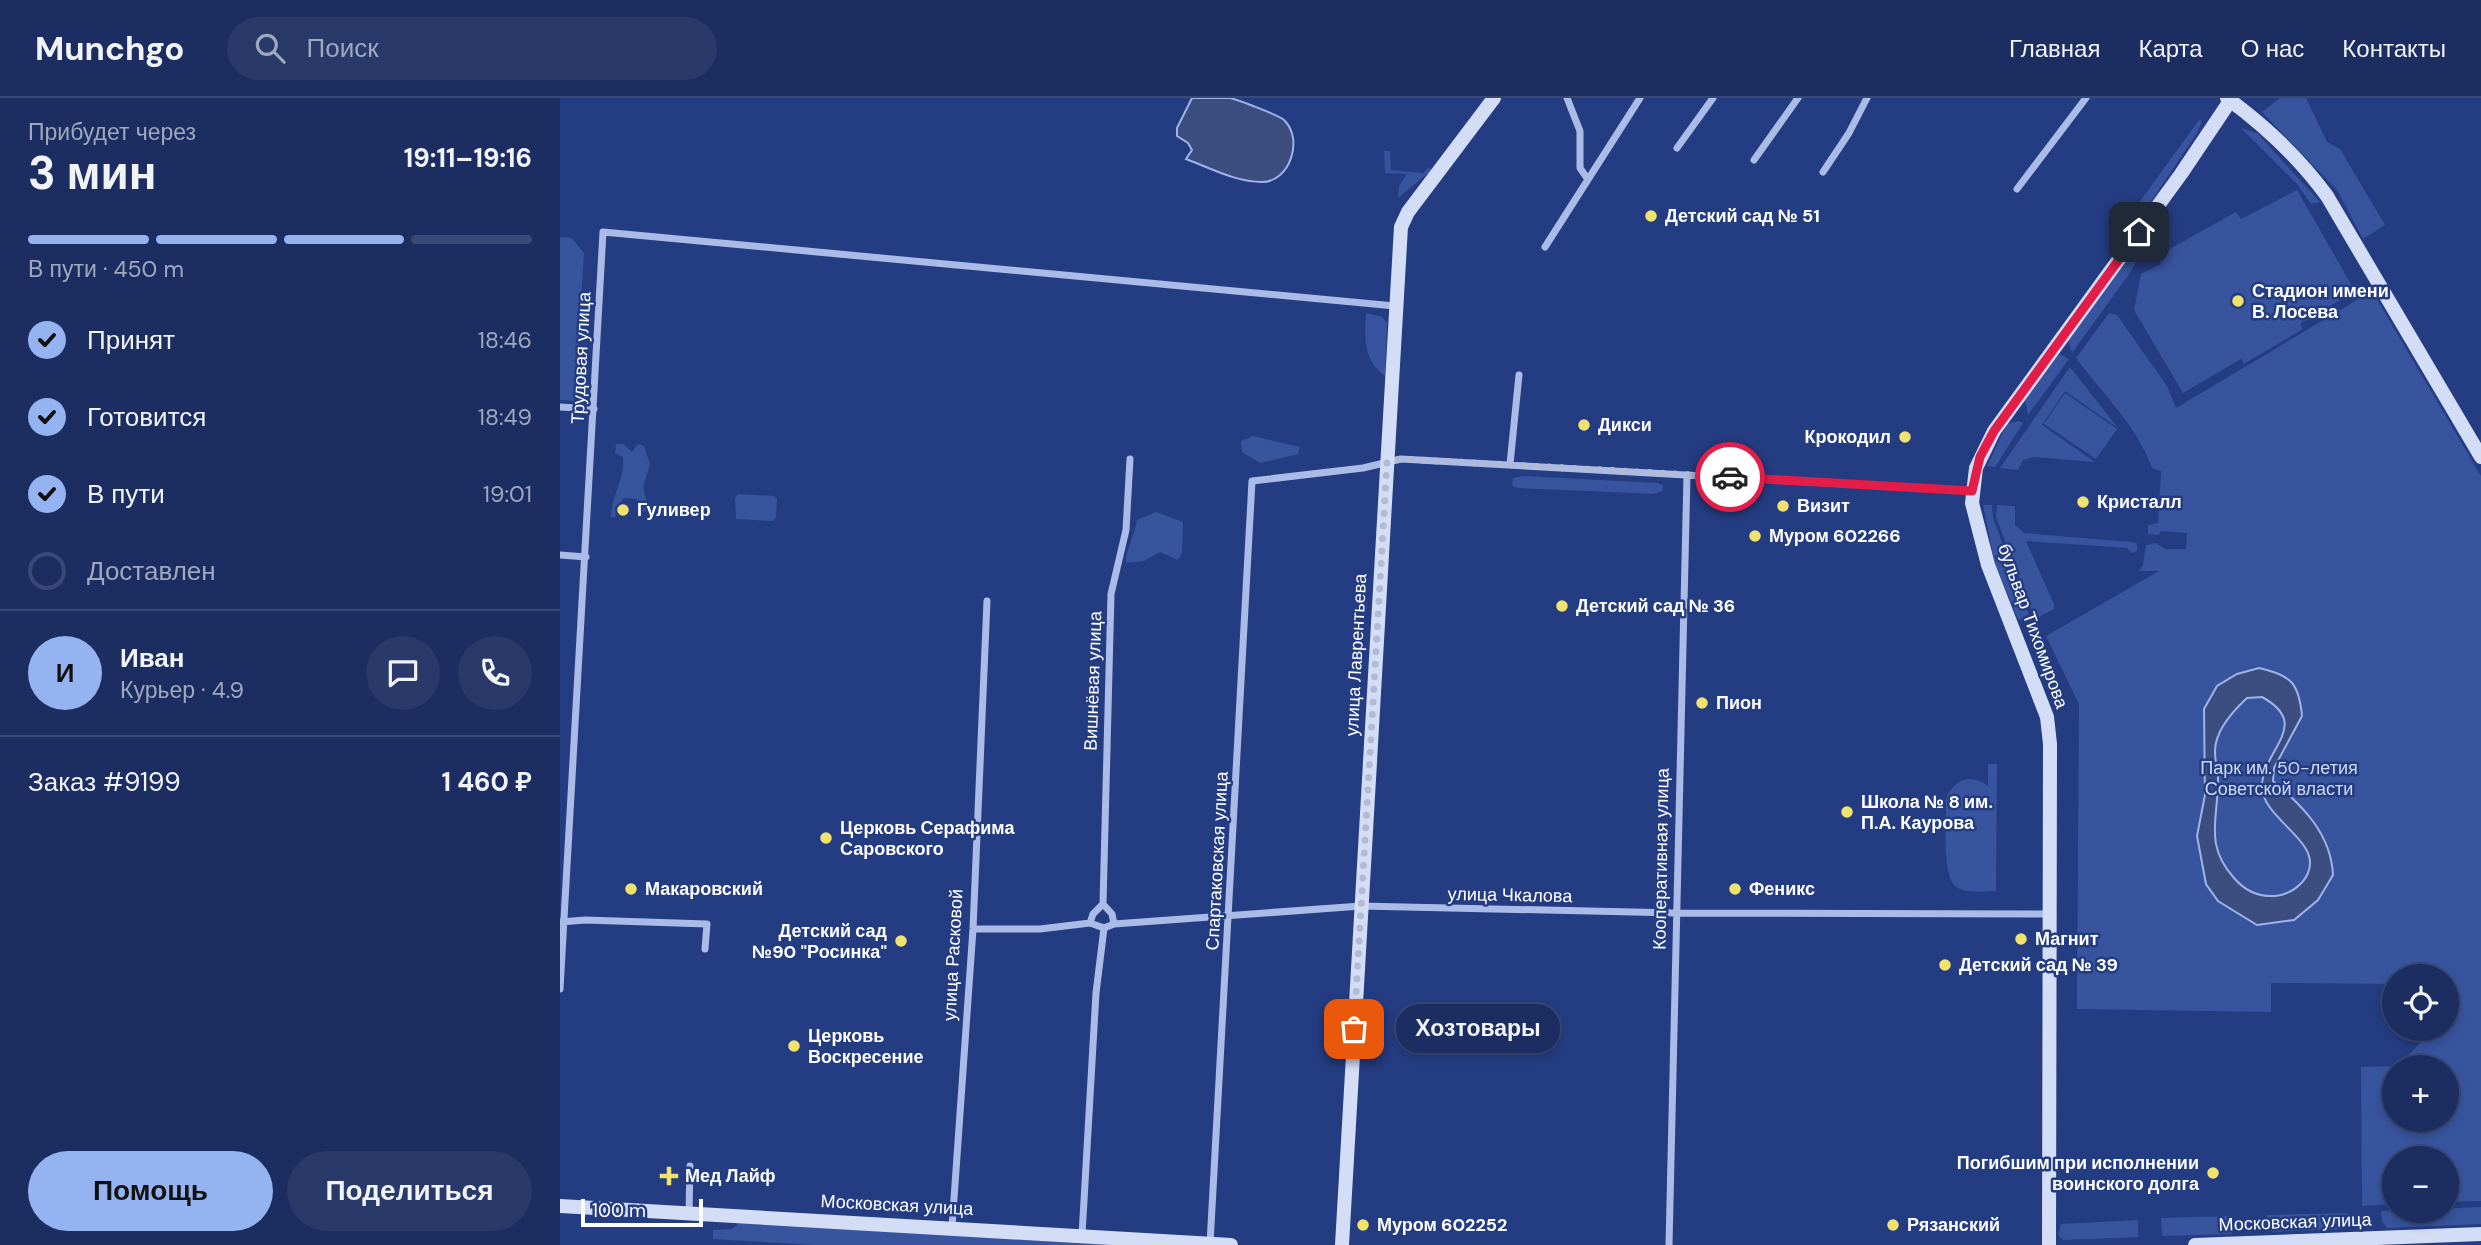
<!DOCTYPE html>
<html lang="ru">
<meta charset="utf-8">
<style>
body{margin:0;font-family:"DM Sans",sans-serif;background:#28396a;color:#f1f3f6;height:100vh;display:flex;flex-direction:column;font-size:26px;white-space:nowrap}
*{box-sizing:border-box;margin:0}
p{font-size:23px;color:#a0a8bd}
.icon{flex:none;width:38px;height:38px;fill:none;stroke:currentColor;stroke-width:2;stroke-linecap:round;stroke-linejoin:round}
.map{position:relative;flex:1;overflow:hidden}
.sheet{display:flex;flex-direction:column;background:#1b2d61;width:560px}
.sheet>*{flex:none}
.buttons{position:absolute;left:1822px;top:866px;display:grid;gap:14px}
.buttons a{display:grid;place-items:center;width:77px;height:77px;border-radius:50%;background:#1b2d61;box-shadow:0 4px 10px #0003,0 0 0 2px #394976;font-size:35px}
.scale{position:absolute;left:21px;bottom:18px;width:122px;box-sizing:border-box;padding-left:7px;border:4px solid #fff;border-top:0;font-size:19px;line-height:24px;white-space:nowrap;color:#fff;-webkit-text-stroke:5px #243c81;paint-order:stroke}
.pin{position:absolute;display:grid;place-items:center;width:60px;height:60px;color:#fff;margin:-30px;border-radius:14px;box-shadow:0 4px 10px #0006}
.courier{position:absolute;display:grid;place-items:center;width:70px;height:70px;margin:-35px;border:5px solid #e11d48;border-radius:50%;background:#fff;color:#222;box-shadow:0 2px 9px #0007}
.bubble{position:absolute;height:49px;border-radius:24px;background:#1b2d61;box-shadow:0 4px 10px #0003,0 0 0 2px #394976;font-size:23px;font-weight:700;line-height:49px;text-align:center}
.overview em{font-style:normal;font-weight:700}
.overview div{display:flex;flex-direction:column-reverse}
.overview{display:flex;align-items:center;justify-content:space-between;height:119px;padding:0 28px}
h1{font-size:46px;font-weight:700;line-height:52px}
.bar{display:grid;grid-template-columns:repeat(4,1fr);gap:10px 7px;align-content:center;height:84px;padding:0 28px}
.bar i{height:9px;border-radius:5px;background:#394976}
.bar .selected{background:#95b2f1}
.bar p{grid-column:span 4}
.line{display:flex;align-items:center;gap:18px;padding:0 28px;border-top:2px solid #394976}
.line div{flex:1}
.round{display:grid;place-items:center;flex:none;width:74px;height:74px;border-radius:37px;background:#28396a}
ol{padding:0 28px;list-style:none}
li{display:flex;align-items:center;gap:21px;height:77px}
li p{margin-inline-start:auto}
li .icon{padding:7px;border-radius:50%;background:#95b2f1;color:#111;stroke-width:4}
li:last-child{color:#a0a8bd}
li i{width:38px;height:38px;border:4px solid #394976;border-radius:50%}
.action{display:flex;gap:14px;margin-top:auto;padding:14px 28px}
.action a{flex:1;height:80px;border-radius:42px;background:#95b2f1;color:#111;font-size:28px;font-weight:700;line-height:80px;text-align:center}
.action a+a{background:#28396a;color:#f1f3f6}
header{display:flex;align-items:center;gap:42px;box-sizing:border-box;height:98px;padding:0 35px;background:#1b2d61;border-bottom:2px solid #394976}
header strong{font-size:33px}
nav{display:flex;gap:38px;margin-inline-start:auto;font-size:24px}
.search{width:490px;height:63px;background:#28396a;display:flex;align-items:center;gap:18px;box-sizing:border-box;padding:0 24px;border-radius:38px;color:#a0a8bd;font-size:26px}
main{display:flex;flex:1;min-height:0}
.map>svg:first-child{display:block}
</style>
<header>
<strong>Munchgo</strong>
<div class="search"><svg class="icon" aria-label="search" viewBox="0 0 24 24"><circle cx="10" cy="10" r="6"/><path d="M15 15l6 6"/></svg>Поиск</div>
<nav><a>Главная</a><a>Карта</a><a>О нас</a><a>Контакты</a></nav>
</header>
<main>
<section class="sheet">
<div class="overview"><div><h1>3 мин</h1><p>Прибудет через</p></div><em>19:11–19:16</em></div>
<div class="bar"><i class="selected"></i><i class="selected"></i><i class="selected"></i><i></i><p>В пути · 450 m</p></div>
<ol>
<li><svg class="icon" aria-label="check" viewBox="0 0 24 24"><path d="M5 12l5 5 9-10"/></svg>Принят<p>18:46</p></li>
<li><svg class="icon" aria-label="check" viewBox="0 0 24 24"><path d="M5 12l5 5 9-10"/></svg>Готовится<p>18:49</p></li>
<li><svg class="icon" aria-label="check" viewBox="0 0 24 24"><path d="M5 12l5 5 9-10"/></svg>В пути<p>19:01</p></li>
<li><i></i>Доставлен</li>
</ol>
<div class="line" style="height:126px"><b class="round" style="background:#95b2f1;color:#111">И</b><div><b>Иван</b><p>Курьер · 4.9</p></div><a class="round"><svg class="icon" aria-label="chat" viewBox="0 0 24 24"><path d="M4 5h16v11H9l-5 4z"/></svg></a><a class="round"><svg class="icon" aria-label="phone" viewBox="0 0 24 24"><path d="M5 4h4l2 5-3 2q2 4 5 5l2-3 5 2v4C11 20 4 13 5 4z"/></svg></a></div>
<div class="line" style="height:91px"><div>Заказ #9199</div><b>1 460 ₽</b></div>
<div class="action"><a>Помощь</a><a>Поделиться</a></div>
</section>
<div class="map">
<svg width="1921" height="1147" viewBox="0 0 1921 1147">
<rect width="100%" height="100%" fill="#243c81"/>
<!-- green -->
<path fill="#38549e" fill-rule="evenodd" d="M1720,0h26l21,44 13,7 45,76 -22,14 -26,-49 -75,-78z
M1639,22l3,1 -5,12 -53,79 -6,-8z
M1681,30l16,5 63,69 -9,2 -14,-20z
M824,53h6l1,19 32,3 6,-6 3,3 -34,28 1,-12 8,-12 -22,-1z
M1737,92l58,101 -55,33 3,5 -59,35 -3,-5 -58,34 -49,-83 7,-36 20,-10 -4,-8 79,-44 5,7z
M0,139l12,1 12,15 -9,148 -15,-1z
M1579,143h7l-14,29 -60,83 -4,-13z
M1812,193l109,185v725l-34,1 -1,-44h-52v46l-32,2 -1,-139 37,-1 25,-26v-11h23v-53h-52v8l-123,-1v29l-194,-3 2,-305 -33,-68 113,-65h-20l4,-6 3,-20 10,-2 9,6h21l1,-16 -26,-2 -3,4 -10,-1v-9l10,-2 3,-52 -9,-3c-15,-42 -49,-74 -76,-110l33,-45 8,2 50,71 9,22zM1834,970h52v52h-52z
M806,215l16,4 5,6 -2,53c-21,-15 -21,-38 -19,-63z
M1499,256l10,5 -41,56 -3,-15z
M1510,269l48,61 -53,-37 -23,34 53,37 -61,-5 -11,3 -5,10 -18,-2z
M1505,295l52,36 -21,30 -52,-35z
M1459,323l4,2 -28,44 -8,-1 20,-42z
M693,338l47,11 -2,7 -38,9 -18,-11 -1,-11z
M56,346h7l9,8 6,-8 6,2 6,18 -7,23 5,19 -4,7 -8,-14 -12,-1 -7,9 -2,10h-4c0,-21 15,-40 12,-60l-8,-4z
M962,378l136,7 5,2 -1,6 -9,3 -135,-6 -6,-2 1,-8z
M178,396l36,2 3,3 -1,19 -3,3 -37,-2 -1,-21z
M1423,407h9l1,13 38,103 -13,-2 -23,-55z
M1437,407l18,1v19l9,8 107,9 6,1v8l-5,2 -5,-5 -101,-7 28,63v5l-19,10 -39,-102z
M596,414l27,10 -1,31 -4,7 -18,-8 -16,9 -18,2c-1,-11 9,-29 11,-43z
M1428,666h9l-1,127c-12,0 -28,3 -38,-3 -18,-9 -11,-70 -12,-89 8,-20 25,-26 42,-13z
M1921,1109v17l-94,4 -5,-7 -1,-10z
M1788,1115l1,10 -5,6 -72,3 -5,-6v-11z
M1671,1118l1,18 -70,2 -1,-18z
M1578,1122v17l-75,3 -5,-5 3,-11z
M179,1125l371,22h-296l-101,-6v-9l19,-1z"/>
<!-- water -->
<path fill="#3c4d80" stroke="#9eb4e8" stroke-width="2" fill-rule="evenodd" d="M632,0c12,0 26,0 38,0 9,2 48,17 54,22 20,19 6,62 -22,62 -26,0 -52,-14 -76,-23l6,-9 -4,-7 -11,-7v-8z
M1699,570c32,7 40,15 43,48l-28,52 -1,13c30,25 58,53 60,94l-15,25 -24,20 -37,5 -39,-24 -12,-17 -9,-48 8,-41 -1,-86 13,-23 20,-12zM1702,599c49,27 4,50 0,86 -3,36 60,56 46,90 -5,12 -19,22 -33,23 -17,1 -30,-5 -41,-18 -31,-34 -15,-61 -16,-101 -1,-8 -3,-17 -3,-26 0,-21 18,-40 32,-53z"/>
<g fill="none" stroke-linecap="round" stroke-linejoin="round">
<!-- street -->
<path stroke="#aabbe7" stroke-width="7" d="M1007,0l13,33v37l7,10
M1117,50l36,-50
M1194,62l44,-62
M1263,74l26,-39 18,-35
M1457,91l69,-91
M985,149l95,-149
M0,309l34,2
M950,366l9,-89
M0,457l26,2
M543,806l9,10 2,10
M1,824l24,-2 122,4 -2,25
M530,825l3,-9 10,-10 8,-310 15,-64 4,-71
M413,831h67l50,-6 14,5 10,-4 247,-18 315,7 373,1
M0,891l43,-757 792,74
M129,1115l1,-47
M392,1129l21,-298 14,-328
M522,1137l14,-242 8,-65
M650,1146l42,-763 111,-13 38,-9 571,32
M1109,1147l18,-770"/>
<!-- secondary -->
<path stroke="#d4ddf6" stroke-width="14" d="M1667,0c37,27 73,61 100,98l154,261
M0,1108l671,39
M782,1147l59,-1018 7,-15 86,-114
M1489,1147l1,-501 -3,-27 -59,-152 -16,-62 4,-35 18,-37 187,-257 51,-76
M1635,1147l286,-11"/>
</g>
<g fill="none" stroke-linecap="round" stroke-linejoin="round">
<!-- done -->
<path stroke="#b2bbd3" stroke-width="7" stroke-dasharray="0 12.6" d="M794,931l33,-567 14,-3 329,18"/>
<!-- route -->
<path stroke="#e11d48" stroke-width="9" d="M1170,379l242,14 8,-34 14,-26 145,-199"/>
</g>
<!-- markers -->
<g fill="#f1e26e" stroke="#243c81" stroke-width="2.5">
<circle cx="1091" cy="118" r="7"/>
<circle cx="1678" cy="203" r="7"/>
<circle cx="1024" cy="327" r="7"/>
<circle cx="1345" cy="339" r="7"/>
<circle cx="1523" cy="404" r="7"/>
<circle cx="1223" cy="408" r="7"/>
<circle cx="63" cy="412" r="7"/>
<circle cx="1195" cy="438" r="7"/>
<circle cx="1002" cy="508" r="7"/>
<circle cx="1142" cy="605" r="7"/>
<circle cx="1287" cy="714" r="7"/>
<circle cx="266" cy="740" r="7"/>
<circle cx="71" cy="791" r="7"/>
<circle cx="1175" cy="791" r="7"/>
<circle cx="1461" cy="841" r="7"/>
<circle cx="341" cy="843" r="7"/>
<circle cx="1385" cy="867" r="7"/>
<circle cx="234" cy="948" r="7"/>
<circle cx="1653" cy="1075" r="7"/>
<path d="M105.5 1067.5h7v7h7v7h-7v7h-7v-7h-7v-7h7z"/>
<circle cx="803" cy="1127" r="7"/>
<circle cx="1333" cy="1127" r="7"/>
</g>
<g text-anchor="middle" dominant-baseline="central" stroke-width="5" stroke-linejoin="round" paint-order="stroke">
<!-- poi labels -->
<g font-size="18" font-weight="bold" fill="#fff" stroke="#243c81" text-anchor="start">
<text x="1105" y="118">Детский сад № 51</text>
<text x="1692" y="193">Стадион имени<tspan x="1692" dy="21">В. Лосева</tspan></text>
<text x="1038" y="327">Дикси</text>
<text x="1331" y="339" text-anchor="end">Крокодил</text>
<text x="1537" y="404">Кристалл</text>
<text x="1237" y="408">Визит</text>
<text x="77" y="412">Гуливер</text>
<text x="1209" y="438">Муром 602266</text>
<text x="1016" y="508">Детский сад № 36</text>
<text x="1156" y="605">Пион</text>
<text x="1301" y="704">Школа № 8 им.<tspan x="1301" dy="21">П.А. Каурова</tspan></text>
<text x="280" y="730">Церковь Серафима<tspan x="280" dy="21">Саровского</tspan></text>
<text x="85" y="791">Макаровский</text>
<text x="1189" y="791">Феникс</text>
<text x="327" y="833" text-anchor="end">Детский сад<tspan x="327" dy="21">№90 "Росинка"</tspan></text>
<text x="1475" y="841">Магнит</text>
<text x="1399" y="867">Детский сад № 39</text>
<text x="248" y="938">Церковь<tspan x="248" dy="21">Воскресение</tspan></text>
<text x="1639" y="1065" text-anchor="end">Погибшим при исполнении<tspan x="1639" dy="21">воинского долга</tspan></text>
<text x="125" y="1078">Мед Лайф</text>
<text x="817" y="1127">Муром 602252</text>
<text x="1347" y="1127">Рязанский</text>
</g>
<!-- street labels -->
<g font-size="18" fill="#fff" stroke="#243c81">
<text transform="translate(21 260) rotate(-87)">Трудовая улица</text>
<text transform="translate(1473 528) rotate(70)">бульвар Тихомирова</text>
<text transform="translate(796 557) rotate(-87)">улица Лаврентьева</text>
<text transform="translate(533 583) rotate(-88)">Вишнёвая улица</text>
<text transform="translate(1101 761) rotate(-89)">Кооперативная улица</text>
<text transform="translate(657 763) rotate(-87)">Спартаковская улица</text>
<text transform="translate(950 797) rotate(1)">улица Чкалова</text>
<text transform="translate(393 857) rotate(-87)">улица Расковой</text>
<text transform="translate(337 1107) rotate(3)">Московская улица</text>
<text transform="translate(1735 1124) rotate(-2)">Московская улица</text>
</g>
<!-- park labels -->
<g font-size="18" fill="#ced9f5" stroke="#243c81">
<text x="1719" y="670">Парк им. 50-летия<tspan x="1719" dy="21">Советской власти</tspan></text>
</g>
</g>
</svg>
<div class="buttons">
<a><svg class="icon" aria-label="locate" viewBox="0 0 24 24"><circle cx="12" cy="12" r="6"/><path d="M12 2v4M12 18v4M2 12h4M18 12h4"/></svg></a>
<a>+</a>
<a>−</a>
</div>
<div class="scale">100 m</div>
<div class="pin" style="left:794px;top:931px;background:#ea580c"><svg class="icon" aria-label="bag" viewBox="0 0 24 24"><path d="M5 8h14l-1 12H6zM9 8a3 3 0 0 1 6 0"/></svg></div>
<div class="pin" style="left:1579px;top:134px;background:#1f2937"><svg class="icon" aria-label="home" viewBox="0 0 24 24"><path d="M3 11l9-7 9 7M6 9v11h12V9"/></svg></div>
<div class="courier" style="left:1170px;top:379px"><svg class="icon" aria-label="car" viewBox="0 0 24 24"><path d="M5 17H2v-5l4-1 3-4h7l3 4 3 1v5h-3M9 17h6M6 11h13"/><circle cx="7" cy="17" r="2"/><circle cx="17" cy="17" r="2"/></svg></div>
<div class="bubble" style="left:836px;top:906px;width:164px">Хозтовары</div>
</div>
</main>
